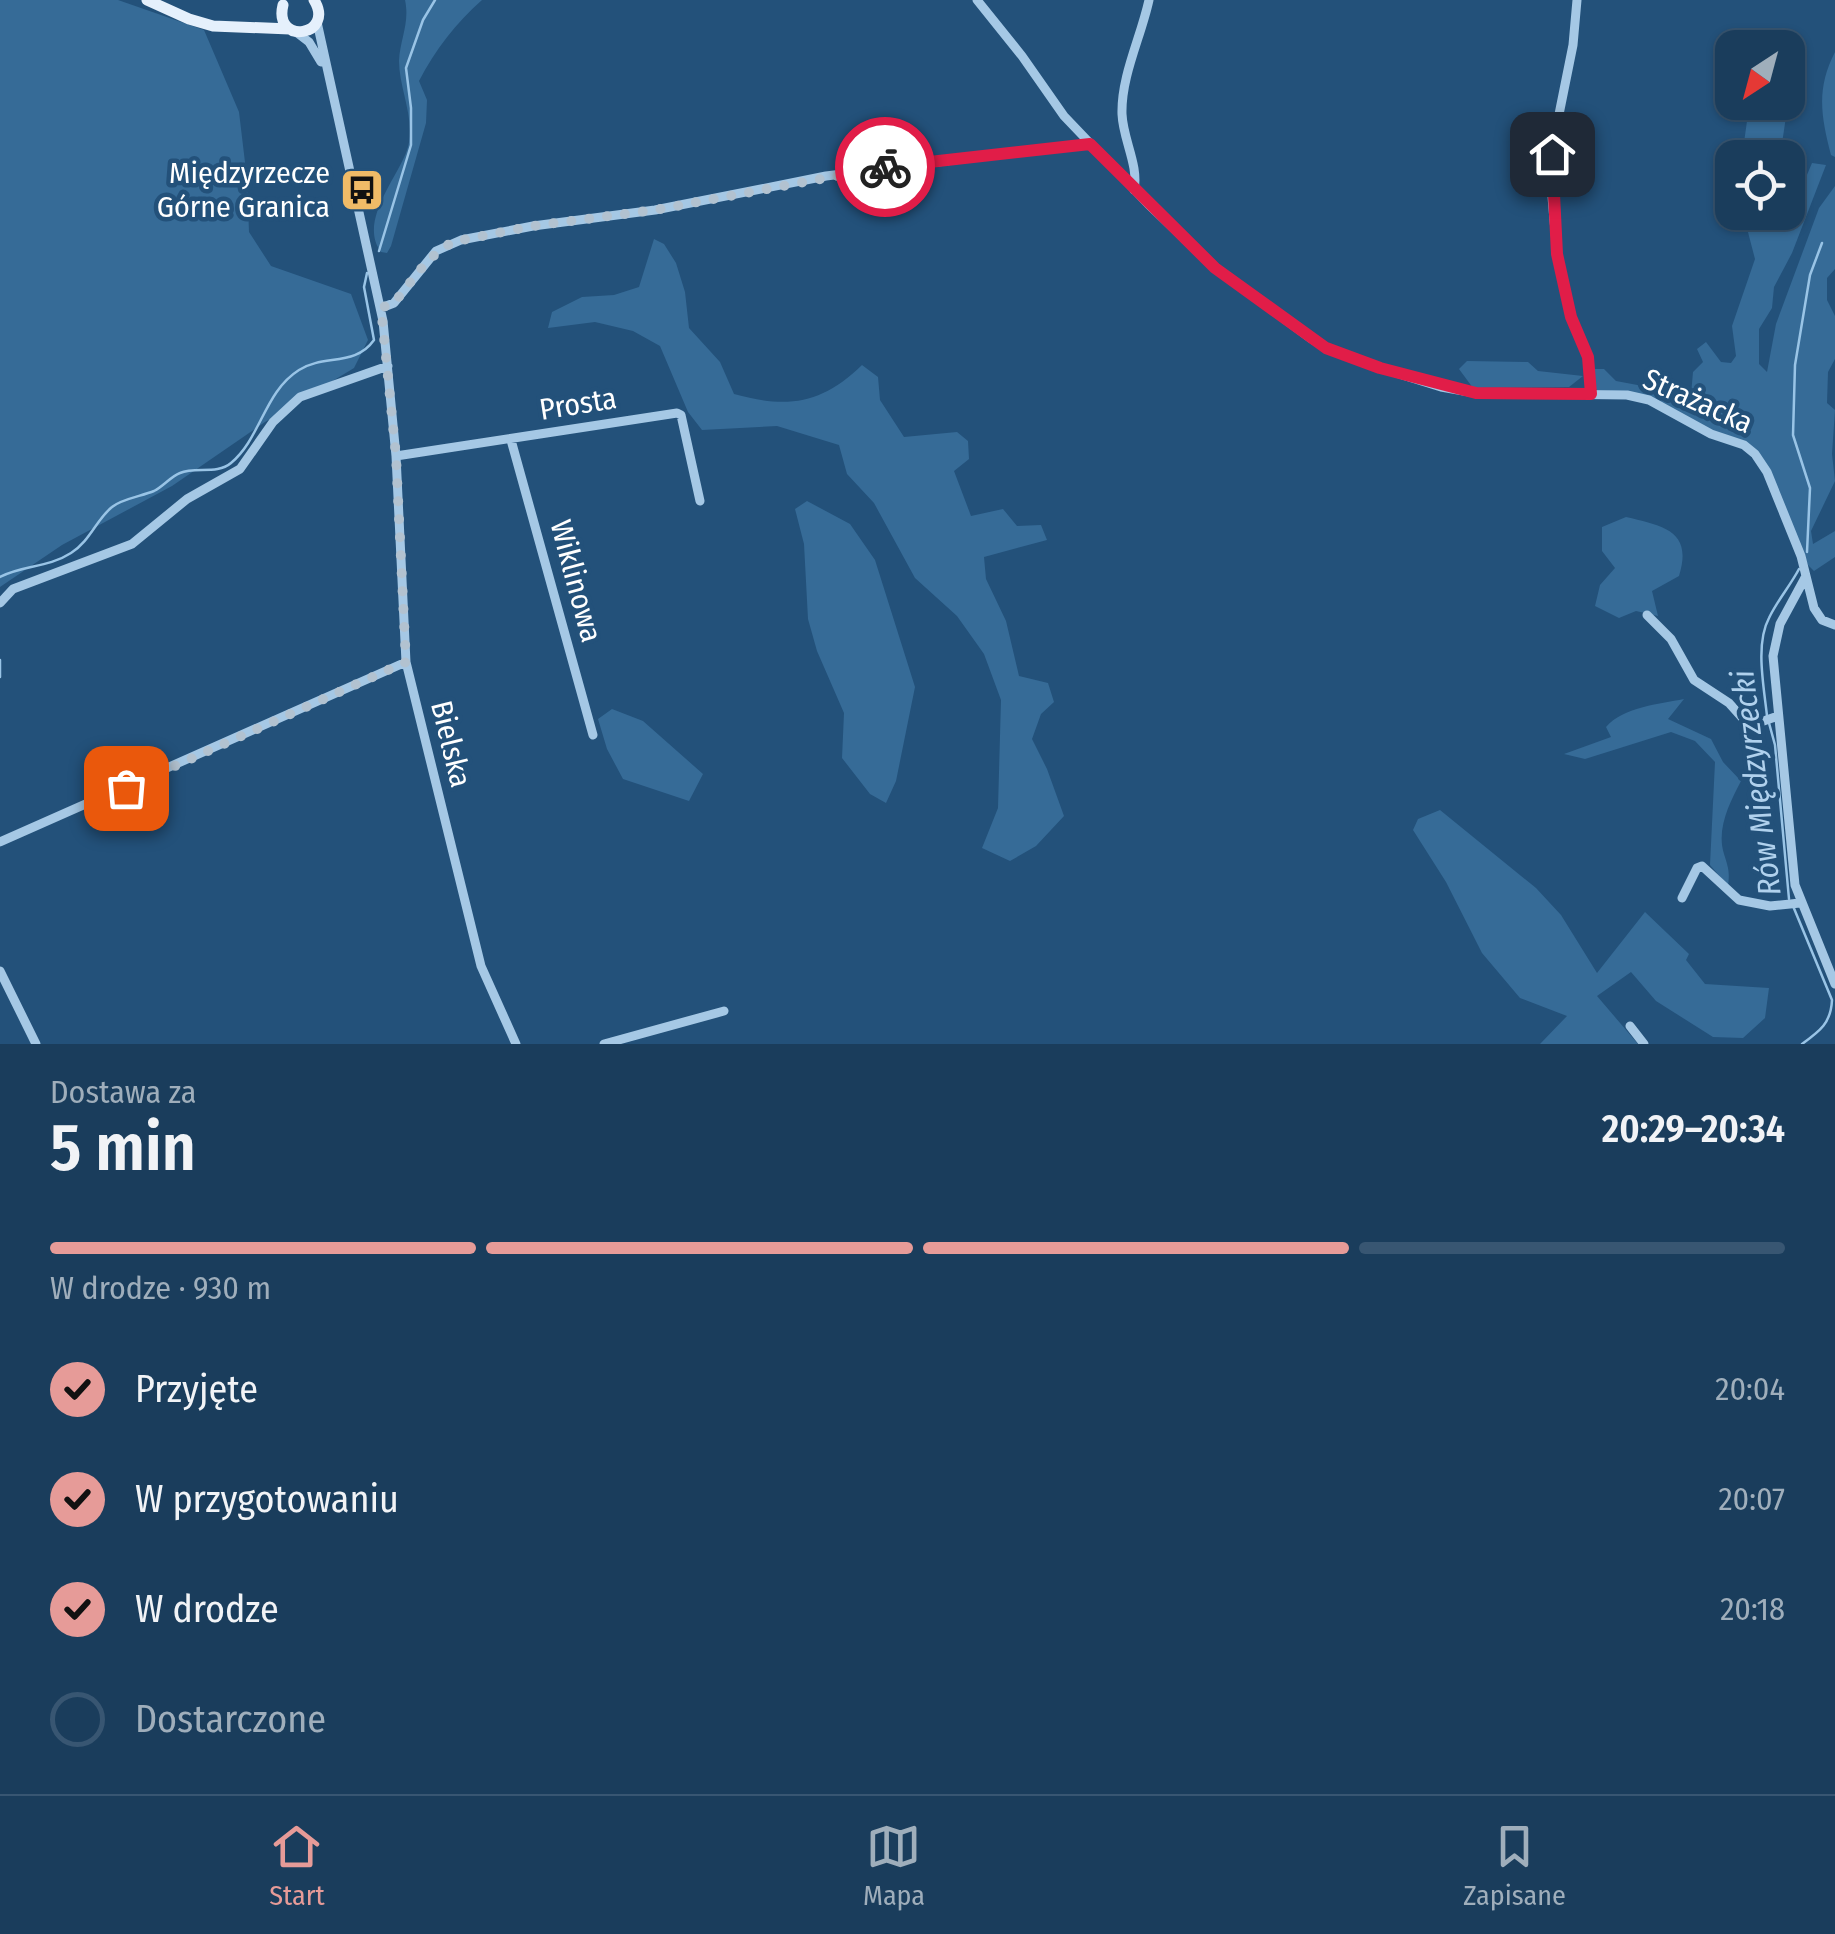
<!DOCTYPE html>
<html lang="pl">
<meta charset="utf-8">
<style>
body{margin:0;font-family:"Fira Sans Condensed",sans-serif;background:#234462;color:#f1f3f6;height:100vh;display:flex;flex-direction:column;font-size:38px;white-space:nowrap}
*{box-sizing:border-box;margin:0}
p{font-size:32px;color:#9faebb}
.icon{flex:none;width:55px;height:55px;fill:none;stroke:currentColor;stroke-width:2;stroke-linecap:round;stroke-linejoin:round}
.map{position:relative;height:1044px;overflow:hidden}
.drawer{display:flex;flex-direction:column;background:#1a3d5c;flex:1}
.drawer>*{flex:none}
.needle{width:65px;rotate:216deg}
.tools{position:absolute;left:1715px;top:30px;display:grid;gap:20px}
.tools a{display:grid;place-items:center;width:90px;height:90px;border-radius:20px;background:#1a3d5c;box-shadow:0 2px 8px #0004,0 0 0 2px #385672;font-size:50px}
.pin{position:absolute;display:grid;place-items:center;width:85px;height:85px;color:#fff;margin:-42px;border-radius:20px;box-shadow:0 5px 15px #0006}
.courier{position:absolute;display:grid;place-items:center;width:100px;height:100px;margin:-50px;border:8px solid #e11d48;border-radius:50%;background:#fff;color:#222;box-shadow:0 2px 12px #0007}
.head em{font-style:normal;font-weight:600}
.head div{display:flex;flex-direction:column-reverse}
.head{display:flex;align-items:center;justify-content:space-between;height:170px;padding:0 50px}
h1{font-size:65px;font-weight:600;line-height:75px}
.bar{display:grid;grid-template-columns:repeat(4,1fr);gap:15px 10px;align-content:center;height:120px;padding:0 50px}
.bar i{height:12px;border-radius:8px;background:#385672}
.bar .on{background:#e69b98}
.bar p{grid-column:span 4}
ol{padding:0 50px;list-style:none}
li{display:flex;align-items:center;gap:30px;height:110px}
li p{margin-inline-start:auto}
li .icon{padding:10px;border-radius:50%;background:#e69b98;color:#111;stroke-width:4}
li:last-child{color:#9faebb}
li i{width:55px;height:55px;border:5px solid #385672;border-radius:50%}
.menu{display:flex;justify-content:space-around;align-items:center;height:140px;border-top:2px solid #385672;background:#1a3d5c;font-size:28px;color:#9faebb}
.menu a{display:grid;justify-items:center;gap:5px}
.menu .on{color:#e69b98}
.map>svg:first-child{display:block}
</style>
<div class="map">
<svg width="1835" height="1044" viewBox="0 0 1835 1044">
<rect width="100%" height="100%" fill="#23517a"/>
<!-- green -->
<path fill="#366b97" d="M0,0h118l86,30 35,82 8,67 2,53 22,34 80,28 17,46 -14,28 -89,54 -93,64 -110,59 -62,42z
M405,0h77c-26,23 -47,50 -63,81l8,19 -1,23 -35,123 -4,7 -6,-1c-22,-29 13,-70 25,-99 12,-30 -7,-62 -7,-92 1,-22 11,-38 6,-61z
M1835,52v105l-4,-2c-10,-39 -15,-66 4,-103z
M1788,57l6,6 -14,94h-38l5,-36 11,-18 30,-1z
M1812,163l14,2 -34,88 -18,34 -2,21 -13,21v35l8,8 9,-48 43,-116 16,-22v83l-8,9v22l8,16v43l-7,13 -1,31 8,7 -3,44 3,27 -24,50 2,13 22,-13v26l-21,14 -6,-6 -51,-114 -130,-59 -30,-2 -6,-6 1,-15h12l12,12 75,14 2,-23 10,-10 -6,-13 9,-7 15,20 10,1 5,-7 -4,-30 23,-67 -12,-46h23l10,4 12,-5v-8l13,-15z
M654,239l10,5 12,19 9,29 4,36 31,34 14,32c54,15 88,10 128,-29l16,12 2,23 24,37 53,-5 11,9 1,18 -15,12 17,45 32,-7 14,17 24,-1 6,15 -63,17 2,22 20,42 13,55 29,7 6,19 -13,12 -9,25 15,30 17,47 -28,30 -26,15 -28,-13 16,-40 3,-108 -17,-46 -27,-38 -42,-38 -41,-75 -27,-29 -8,-29 -62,-19 -75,4 -14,-18 -28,-66 -27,-15 -38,-9 -47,6 4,-16 30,-15 32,-2 25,-8z
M1467,361l61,1 10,9 45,5 -14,11 -96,1 -14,-19z
M807,501l43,23 25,36 40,127 -19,94 -10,22 -16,-9 -28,-36 2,-45 -27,-62 -9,-32 -4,-75 -9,-35z
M1626,517c38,9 67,14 53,59l-27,15 6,25 -22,-5 -17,7 -24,-12 5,-21 15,-17 -13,-17v-24z
M1684,699l-16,20 43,20 12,23 18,19c-11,21 -25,48 -17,73 4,13 6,17 4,32l-18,-21 5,-103 -20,-21 -24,-9 -86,27 -21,-5 47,-17 -5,-10c17,-20 53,-23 78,-28z
M612,709l31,12 60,53 -14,27 -66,-22 -16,-30 -9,-30z
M1440,810l96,78 25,27 36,58 48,-61 44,42 -3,6 19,24 64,4 -4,30 -22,20 -30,-1 -57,-36 -25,-29 -34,24 41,48h-98l27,-28 -47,-18 -38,-45 -36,-71 -33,-52 5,-11z"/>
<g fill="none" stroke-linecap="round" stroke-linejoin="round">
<!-- stream -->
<path stroke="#99c4e6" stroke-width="2.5" d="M379,251l32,-106v-37l-5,-40 17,-48 12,-20
M1807,552l3,-64 -17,-53 2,-70 15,-90 12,-32
M0,577c23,-12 48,-9 71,-24 19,-12 25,-33 41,-46 9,-8 30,-11 42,-16 10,-5 16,-14 26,-18 15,-7 37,2 51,-10 30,-25 33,-71 68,-93 25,-16 56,-3 75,-30l-10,-53 3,-14
M0,660v17
M1767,716c-3,-29 -12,-72 2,-98 8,-17 21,-32 30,-49
M1769,723l6,22 14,154
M1793,906l39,94c-1,23 -12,31 -30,44"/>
<!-- minor -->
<path stroke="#a5c8e5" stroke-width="9" d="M977,0l45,56 42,60 84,88 67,64 95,70 16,10 54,20 61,19 34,6 152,2 22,5 62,34 33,11 11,9 12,18 34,84 13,52 8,12 13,5
M1577,0l-4,45 -22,109 1,43 5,57 14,63 17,40 3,37
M317,22l66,299 13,135 10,206 75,304 35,78
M296,32l13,10 12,20
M1134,190c5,-25 -11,-50 -12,-76 -1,-38 19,-77 27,-114
M381,308l13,-5 42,-52 25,-11 72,-14 122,-16 171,-34 264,-33
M511,440l82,295
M396,456l281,-43 4,2 19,86
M1806,576l-26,48 -7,32 22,229 40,99
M0,603l13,-14 119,-45 55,-45 53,-30 33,-47 27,-25 88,-31
M1647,615l24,24 23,41 35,23 17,19 9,2 23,-8
M0,842l406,-180
M1682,898l15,-30 5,-2 37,34 31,6 30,-3
M0,971l36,73
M1630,1026l14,18
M604,1044l120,-33"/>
<!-- major -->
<path stroke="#e5f0fc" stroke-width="11" d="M147,0l42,19 24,7 77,3
M283,5c-10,41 53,31 31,-5"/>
</g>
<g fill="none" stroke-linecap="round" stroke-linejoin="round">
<!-- done -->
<path stroke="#b2c2d0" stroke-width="10" stroke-dasharray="0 18" d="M126,788l280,-126 -10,-206 -15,-148 13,-5 34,-43 24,-18 81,-16 122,-16 230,-43"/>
<!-- route -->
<path stroke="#e11d48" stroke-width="12" d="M885,167l205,-23 125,124 111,80 54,20 96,25 115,1 -3,-37 -17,-40 -14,-63 -5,-100"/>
</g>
<!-- icons -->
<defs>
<g id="bus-square" transform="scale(2.25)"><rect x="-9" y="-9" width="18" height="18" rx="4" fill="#f0bb67" stroke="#23517a"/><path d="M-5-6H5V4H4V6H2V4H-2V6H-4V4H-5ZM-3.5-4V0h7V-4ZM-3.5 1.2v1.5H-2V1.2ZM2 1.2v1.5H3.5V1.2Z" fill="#111"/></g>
</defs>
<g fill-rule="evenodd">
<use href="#bus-square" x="362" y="190"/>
</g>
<g text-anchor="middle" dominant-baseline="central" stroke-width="9" stroke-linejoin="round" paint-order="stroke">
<!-- poi labels -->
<g font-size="30" fill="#fff" stroke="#23517a" text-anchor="end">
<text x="330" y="173">Międzyrzecze<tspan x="330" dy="34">Górne Granica</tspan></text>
</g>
<!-- street labels -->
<g font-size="30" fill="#fff" stroke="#23517a">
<text transform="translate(1698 401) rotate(24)">Strażacka</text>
<text transform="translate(578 404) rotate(-9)">Prosta</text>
<text transform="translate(576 581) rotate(75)">Wiklinowa</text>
<text transform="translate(451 744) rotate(76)">Bielska</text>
</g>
<!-- water labels -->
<g font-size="32" font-style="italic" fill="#b0d1ed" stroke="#23517a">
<text transform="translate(1756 783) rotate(-97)">Rów Międzyrzecki</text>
</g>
</g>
</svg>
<div class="tools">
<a><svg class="needle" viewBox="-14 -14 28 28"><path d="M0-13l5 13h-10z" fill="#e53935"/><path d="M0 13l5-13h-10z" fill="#9faebb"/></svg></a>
<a><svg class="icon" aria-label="locate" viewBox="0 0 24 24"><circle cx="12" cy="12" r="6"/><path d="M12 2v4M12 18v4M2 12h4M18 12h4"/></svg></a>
</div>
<div class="pin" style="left:126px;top:788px;background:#ea580c"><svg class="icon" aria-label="bag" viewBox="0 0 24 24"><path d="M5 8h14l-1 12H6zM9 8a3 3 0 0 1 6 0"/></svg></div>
<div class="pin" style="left:1552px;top:154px;background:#1f2937"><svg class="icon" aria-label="home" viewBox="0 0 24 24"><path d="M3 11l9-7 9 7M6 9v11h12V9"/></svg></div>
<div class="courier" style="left:885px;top:167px"><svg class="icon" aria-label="bike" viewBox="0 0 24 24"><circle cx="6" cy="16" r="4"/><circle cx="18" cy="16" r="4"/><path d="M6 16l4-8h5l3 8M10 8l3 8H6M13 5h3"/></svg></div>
</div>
<section class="drawer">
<div class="head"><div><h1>5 min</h1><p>Dostawa za</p></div><em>20:29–20:34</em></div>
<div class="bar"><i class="on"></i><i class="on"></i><i class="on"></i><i></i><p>W drodze · 930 m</p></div>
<ol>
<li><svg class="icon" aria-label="check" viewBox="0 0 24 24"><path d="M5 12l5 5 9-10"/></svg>Przyjęte<p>20:04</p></li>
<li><svg class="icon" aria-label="check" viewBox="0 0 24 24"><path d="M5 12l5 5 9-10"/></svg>W przygotowaniu<p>20:07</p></li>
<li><svg class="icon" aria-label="check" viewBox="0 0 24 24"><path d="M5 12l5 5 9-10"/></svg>W drodze<p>20:18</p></li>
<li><i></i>Dostarczone</li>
</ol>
</section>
<nav class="menu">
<a class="on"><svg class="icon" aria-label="home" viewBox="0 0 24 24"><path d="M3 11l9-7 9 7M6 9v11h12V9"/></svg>Start</a>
<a><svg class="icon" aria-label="map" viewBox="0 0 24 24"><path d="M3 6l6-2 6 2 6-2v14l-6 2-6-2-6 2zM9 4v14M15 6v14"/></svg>Mapa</a>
<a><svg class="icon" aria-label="saved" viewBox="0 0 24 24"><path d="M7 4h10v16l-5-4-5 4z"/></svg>Zapisane</a>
</nav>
